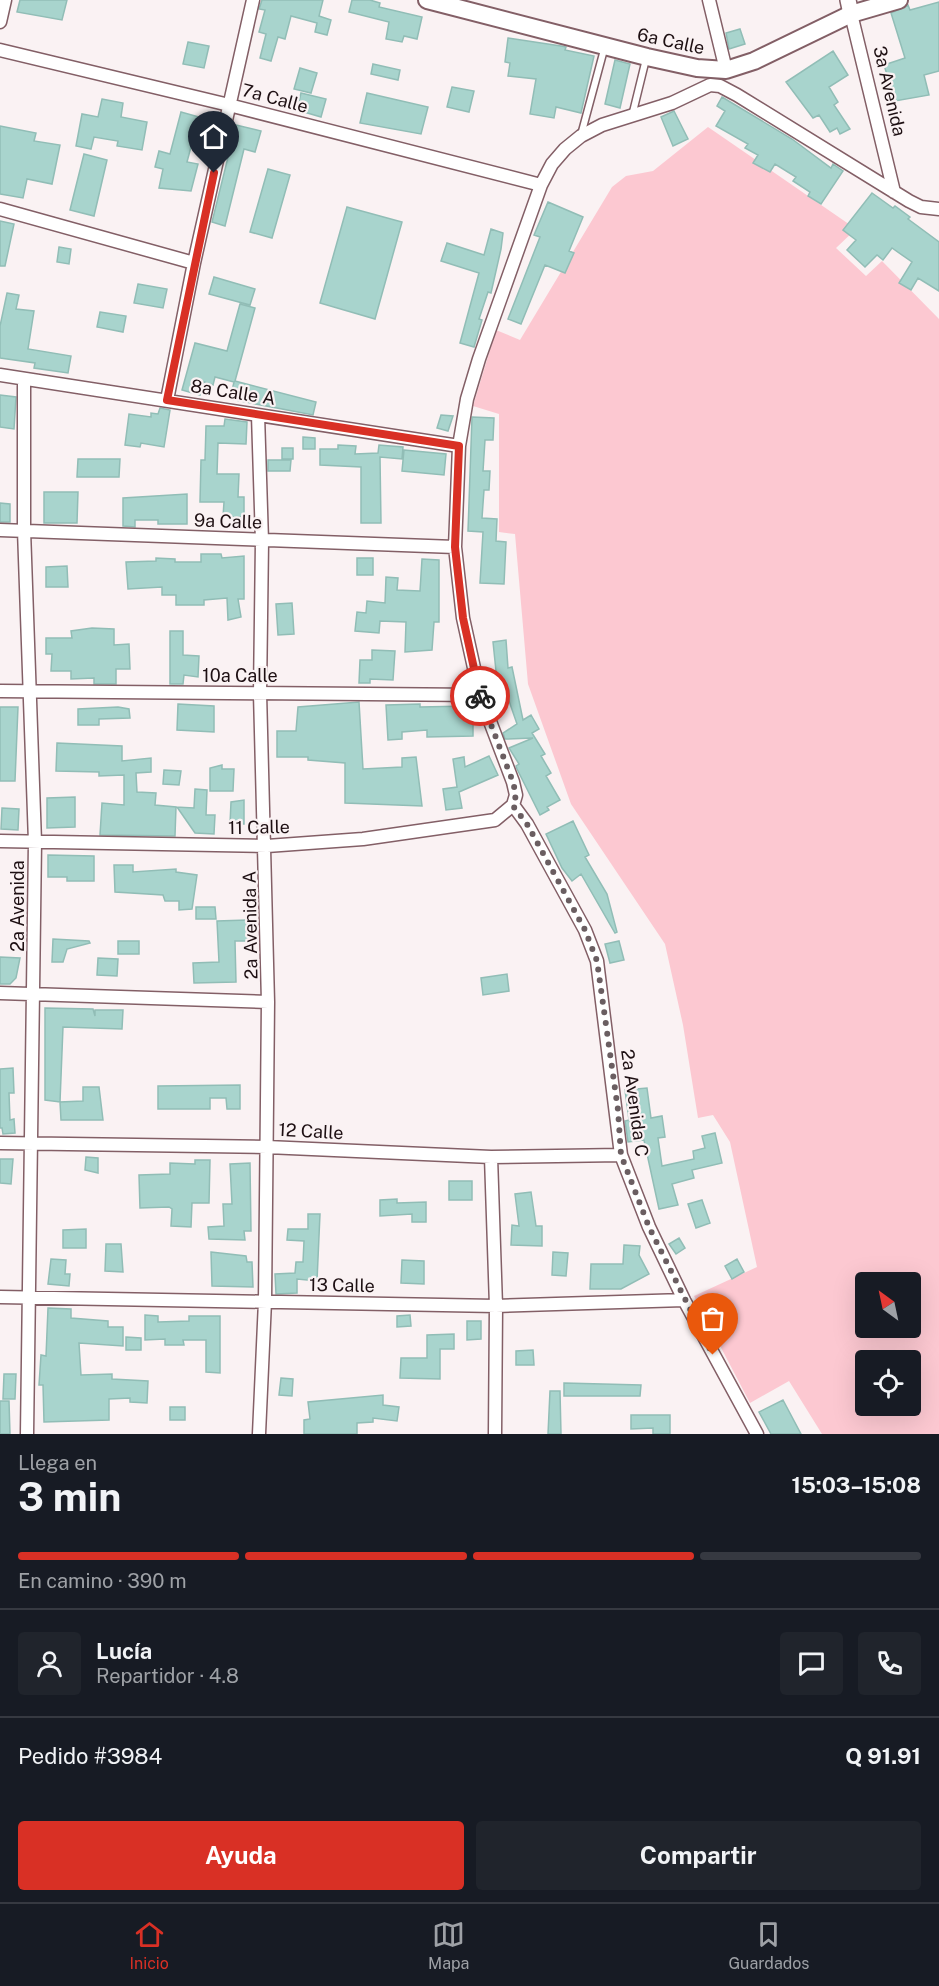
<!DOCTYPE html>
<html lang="es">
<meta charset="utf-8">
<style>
body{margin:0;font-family:"Public Sans",sans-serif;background:#20242c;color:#f1f3f6;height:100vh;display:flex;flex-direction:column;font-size:22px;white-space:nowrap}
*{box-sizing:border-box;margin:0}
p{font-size:20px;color:#9ea1a6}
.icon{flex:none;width:33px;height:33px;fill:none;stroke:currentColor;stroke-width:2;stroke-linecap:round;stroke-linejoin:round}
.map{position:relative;height:1434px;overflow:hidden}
.details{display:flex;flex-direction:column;background:#171b24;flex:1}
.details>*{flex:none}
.needle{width:39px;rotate:327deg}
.tools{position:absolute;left:855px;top:1272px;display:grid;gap:12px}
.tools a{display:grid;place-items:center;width:66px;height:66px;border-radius:6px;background:#171b24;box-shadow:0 6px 24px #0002;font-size:30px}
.pin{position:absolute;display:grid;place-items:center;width:51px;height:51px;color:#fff;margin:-62px -26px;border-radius:50% 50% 50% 0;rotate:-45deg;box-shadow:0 0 6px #0007}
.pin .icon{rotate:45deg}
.courier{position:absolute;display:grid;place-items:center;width:60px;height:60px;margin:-30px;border:4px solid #d93025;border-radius:50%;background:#fff;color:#222;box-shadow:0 2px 8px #0007}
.head em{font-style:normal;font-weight:700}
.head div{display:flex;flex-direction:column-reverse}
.head{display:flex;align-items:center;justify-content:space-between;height:102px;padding:0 18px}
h1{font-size:39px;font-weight:700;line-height:45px}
.bar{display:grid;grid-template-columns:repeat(4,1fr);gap:9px 6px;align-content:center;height:72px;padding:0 18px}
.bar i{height:8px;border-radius:4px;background:#363941}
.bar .current{background:#d93025}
.bar p{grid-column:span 4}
.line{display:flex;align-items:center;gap:15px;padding:0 18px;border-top:2px solid #363941}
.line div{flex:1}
.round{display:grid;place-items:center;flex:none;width:63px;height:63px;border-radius:6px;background:#20242c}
.primary-button{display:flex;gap:12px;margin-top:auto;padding:12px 18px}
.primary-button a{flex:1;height:69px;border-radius:6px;background:#d93025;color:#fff;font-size:24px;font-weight:700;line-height:69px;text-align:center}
.primary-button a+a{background:#20242c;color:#f1f3f6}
.dock{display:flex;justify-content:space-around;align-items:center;height:84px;border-top:2px solid #363941;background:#171b24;font-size:16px;color:#9ea1a6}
.dock a{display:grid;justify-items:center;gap:3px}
.dock .current{color:#d93025}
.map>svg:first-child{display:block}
</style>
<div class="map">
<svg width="939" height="1434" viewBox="0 0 939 1434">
<rect width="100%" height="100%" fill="#faf2f3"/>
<!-- green -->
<path fill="#fcc8d1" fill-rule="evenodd" d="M708,127l148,102 -20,19 30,28 16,-15 57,58v1115h-117l-33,-53 -39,22 -56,-107 63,-29 -27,-125 -17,-27 -15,3 -15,-93 -18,-81 -94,-140 -43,-120 -13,-150 -16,-2v-118l-26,-8 23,-76 24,10 92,-153 14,-11 27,-5zM866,1282h44v46h-44zM866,1360h44v46h-44z"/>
<!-- building -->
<path fill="#a8d4cd" stroke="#91bdb6" stroke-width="1.5" d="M20,0h47l-5,20 -45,-8z
M262,0h61l-4,16 12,4 -4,15 -12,-3 2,-9 -26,-7 -6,23 -7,-2 -7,24 -11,-3 6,-24 -7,-2 6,-22 -6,-1z
M352,0h18l10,3 -1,4 43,10 -5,22 -13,-3 -2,6 -16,-3 3,-17 -40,-10z
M939,2v69l-15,4 5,20 -34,6 -11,-36 21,-7 -14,-45 17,-8 2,5z
M740,29l5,15 -16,5 -3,-16z
M508,38l53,8 5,1 -1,3 29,6 -13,57 -25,-6 -2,11 -24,-4 6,-35 -28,-3 2,-13 -5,-1z
M188,42l21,4 -5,22 -21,-4z
M833,51l15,24 -19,12 9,15 -4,3 16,24 -10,5 -3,-6 -7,4 -11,-17 -6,3 -27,-36z
M615,60l15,4 -10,44 -15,-4z
M373,64l27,6 -2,10 -27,-6z
M300,68l17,5 -6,20 -17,-4z
M452,87l22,4 -5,21 -22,-5z
M301,93l25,6 -5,18 -24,-7z
M367,93l61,14 -7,27 -61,-11z
M722,97l70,42 39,29 2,-4 10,7 -22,33 -13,-8 2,-4 -17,-11 3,-4 -21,-13 -5,8 -17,-9 5,-8 -13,-7 3,-4 -32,-18 9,-15 -8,-5z
M102,99l21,4 -2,14 26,5 -5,28 -25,-4 1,-5 -24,-4 -3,12 -15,-3 6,-32 16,3z
M674,111l14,28 -15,7 -12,-29z
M181,112l18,5 -12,45 11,2 -7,27 -32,-3 4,-19 -8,-2 4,-16 11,3z
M236,125l25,6 -6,21 -11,-3 -19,77 -13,-4z
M0,126l36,7 -2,8 26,4 -8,39 -25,-5 -4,19 -23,-4z
M84,154l23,6 -13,56 -24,-6z
M268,169l22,6 -18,63 -22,-6z
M872,193l21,15 2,-2 15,11 -2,2 31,23v49l-21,-13 -7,12 -12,-7 13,-21 -20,-14 -9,12 -6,-5 -12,12 -18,-17 9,-10 -13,-10z
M548,202l35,15 -14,34 5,2 -9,20 -20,-8 -24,59 -13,-5 32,-82 -6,-2z
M347,207l55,15 -27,97 -55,-16z
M0,221l14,3 -9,42h-5z
M491,229l12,4 -2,16 -10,44 -3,-1 -9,27 3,1 -8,27 -14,-4 19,-70 -38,-12 6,-18 37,12z
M59,247l12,2 -2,15 -12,-2z
M214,277l41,12 -5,16 -41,-11z
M138,284l29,5 -4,19 -29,-5z
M7,293l12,2 -3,14 18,2 -6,38 43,7 -3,17 -34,-5 1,-5 -35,-5v-32z
M240,304l15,4 -20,73 81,21 -3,13 -83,-16 4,-17 -19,-5 -2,8 -9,-3 -4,13 -18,-5 13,-47 32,8z
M100,312l26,4 -3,16 -26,-5z
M0,395l16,2 -2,32 -14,-2z
M160,408l10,2 -6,37 -23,-4 -1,4 -15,-2 4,-31 22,3v-4l7,1z
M441,415l12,1 -5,15 -11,-3z
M472,417l22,1 -1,22h-8l-2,31h7l-1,19h-5l-2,28 15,1 -1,22 10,1 -2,42 -24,-1 3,-51 -15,-1z
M225,419l22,3 -1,22 -28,-1 -1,31h22l-1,23h6v20h-21l1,-15h-24l1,-42h4l1,-34h18z
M303,437l12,1v11h-12z
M338,445l18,1 -1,8 23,-1 1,-8 24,2 -1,12 -22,-2 1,66h-20v-56l-41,-2v-16h18z
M282,448h11v11h-11z
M404,450l42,4 -2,21 -42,-4z
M78,459h42l-1,18h-42z
M268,460h23l-1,11h-22z
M44,492h34l-1,31h-33z
M187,494v30h-29v-4h-23v7l-12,-1v-28z
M0,503l10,1v18h-10z
M201,554h20l1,4 22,-2v43h-6l3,18 -13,3 -1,-22 -23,2v5h-28v-10h-14v-8l-34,2 -2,-27 30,-1v-3l19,1v3h26z
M357,558h16v17h-16z
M422,559l17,1v62h-5l-2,28 -27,2 1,-30 -26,-1 -1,12 -24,-2 2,-19 9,1 1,-12 18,2 1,-26 12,1 -1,12 23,1z
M67,566l1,21h-22v-20z
M292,603l2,31 -16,1 -2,-31z
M92,628l22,1v16l15,-1 1,25h-14v15h-22v-6l-23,1v-8h-20l1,-17h-6v-16h26l-1,-7z
M170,631h13v24l16,1 -1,21 -14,-2 -1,9h-13z
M506,640l2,28 4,-1 11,53 8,-5 8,14 -7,4 13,21 -4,2 10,17 -5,3 14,24 -13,7 2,3 -9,5 -23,-46 -1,-3 3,-2 -10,-16 24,-10 -28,1 -2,-6 14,-9 -9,-26 -4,1 -3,-12 -14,3 -3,-17 12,-2 -3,-29z
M372,650l23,1 -2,29 -23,-1v4h-11l1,-23h12z
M359,702l4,67 39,-2v-9l14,-1 6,49 -77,-3v-40l-37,-3v-3h-31v-26h19l2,-24z
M178,704l36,2v26l-37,-2z
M420,704v3l48,-1 5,13v17l-46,1v-7l-25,2v7l-14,1 -2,-35z
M0,707h18l-3,74h-15z
M118,707l11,2 1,9 -31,1v6h-21v-16z
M57,743l65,3v15l29,-3v14l-15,1 1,19 19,1 -1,12 21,2 -1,29 -75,-1 2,-32 22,2v-30l-25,1v-4l-43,-1z
M489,756l9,19 -39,17 3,16 -16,2 -3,-21 14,-2 -4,-28 11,-2 1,10z
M222,765v4h12l-1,22h-23v-23z
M164,770l17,1 -2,14 -16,-1z
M195,789l12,1 -1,25h9l-1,19 -19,-1 -18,-26 17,1z
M75,797v30l-28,1v-30z
M244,800v24h-14l1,-22z
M2,808l17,1 -1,21 -17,-1z
M573,821l16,34 -4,2 22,37 10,38 -2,1 -34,-59 -9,7 -10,-13 -16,-34z
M48,855l46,1v25h-27v-4h-19z
M114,865h19v7l43,-3v3l21,3 -5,34 -13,1v-9h-14l-2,-6 -48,-3z
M196,907h19l1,12h-20z
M247,920v21h-12l1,41 -42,1 -1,-20 26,-1 -2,-41z
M53,939l36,2 1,2 -23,6 -4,13h-11z
M118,941h21v13h-21z
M619,941l5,19 -14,3 -5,-19z
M0,957l20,1 -4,20 -6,6h-10z
M98,958l20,1 -1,17 -20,-1z
M507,974l2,17 -26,4 -2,-17z
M45,1008l48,1 2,7v-6h28l-1,19 -59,-2 -3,75 -15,-2z
M13,1068l1,25h-5l1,27 4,-1 1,14 -12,1 -1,-6h-2v-59z
M240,1085v24h-13l-1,-11h-16v11h-52v-23z
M83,1087h16l4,33h-42l-1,-18 23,-1z
M647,1088l4,30 11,-2 3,21 -7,1 4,28 32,-7 -1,-8 12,-3 -3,-12 13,-3 7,30 -30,7 2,8 -22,6 6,21 -19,4 -15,-69 -16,2 -3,-21 4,-1 -4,-30z
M86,1157l12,1v15l-13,-3z
M0,1159h13l-2,25 -11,-1z
M195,1160h15l-1,43h-17l-1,24 -20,-1 1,-17 -3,-2 -29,1 -1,-33 31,-1v-11l25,1z
M250,1163l1,68h-7l1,9 -36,-1 -1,-12 16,-1 -1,-22h9l-2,-40z
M449,1181h23v19h-23z
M531,1192l5,34h6v20l-31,-1 1,-20 7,1 -4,-32z
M397,1199v4l29,-1v20h-14v-8l-32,2v-16z
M702,1200l8,23 -14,5 -8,-24z
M308,1214h12l-3,67 -20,-2v14l-21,1 -1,-20 20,-1 1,-11h7l1,-21 -17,-1 1,-11h20z
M86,1229v19h-23v-18z
M679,1238l6,10 -9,6 -7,-10z
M106,1244h15l2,28 -18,-1z
M624,1245l16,1 -1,9 10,19 -28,15h-31l1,-25h32z
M211,1252l35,4 1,6h5l1,25 -41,-1z
M553,1252l15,1 -2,23 -14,-1z
M51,1259l15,1 -1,14h5l-1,12 -21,-2z
M737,1259l7,13 -12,7 -7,-13z
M402,1260l22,1v23l-23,-1z
M48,1308l23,1v9l37,3v6h15v19l-44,-3 2,32 31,-1v5l36,2 -1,22 -17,-1v-4l-21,1v21l-65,2 -1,-37h-4l2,-30 5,1z
M145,1315l13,1v6l31,-1v-5h31v57l-14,-1v-32h-23l1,5h-19v-6l-20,1z
M410,1315l1,11 -14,1v-11z
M467,1321h14v18l-14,1z
M454,1334v15h-14v30l-40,-1 1,-20h26v-23z
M126,1337l15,1v12h-15z
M533,1350l1,15h-18v-14z
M4,1374h12l-1,25h-12z
M281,1378l12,1 -1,17 -13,-1z
M564,1383l77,2 -1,11h-76z
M550,1391h10l1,43h-13z
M383,1395v10l16,2 -2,14 -24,-3v4l-16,1v11h-53v-14l6,-1 -2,-17z
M783,1400l18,34h-30l-12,-22z
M0,1401h9l1,33h-10z
M170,1407h15v13h-15z
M631,1415h39v19h-17v-6l-22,1z"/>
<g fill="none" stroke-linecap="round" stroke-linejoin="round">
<!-- service casing -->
<g stroke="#835f66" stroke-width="9">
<path id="service" d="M632,116l14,-57
M581,135l24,-89"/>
</g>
<!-- minor casing -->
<g stroke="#835f66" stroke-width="15">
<path id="minor" d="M709,0l17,70
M851,14l43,178
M0,22l5,-22
M0,50l229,55 312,80
M0,209l194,54
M0,375l459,71
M24,379v151l11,312 -8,592
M167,400l27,-137 59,-263
M258,415l4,126 -2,152 8,309 -3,299 -6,133
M0,530l455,17
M0,691l480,4
M513,805l14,19 58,106 12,31 24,194 28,72 35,73 73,134
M0,841l267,5 96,-7 132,-19 18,-15 3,-10 -3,-13 -33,-87 -17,-77 -8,-71 4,-101 8,-47 12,-40 62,-174 11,-21 13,-15 16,-13 21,-11 70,-22 38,-18 10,1 17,9 172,106 12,6 18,2
M0,993l268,9
M0,1143l267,4 224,10 130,-2
M491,1157l5,149 -1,128
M0,1297l496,9 188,-6"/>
</g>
<!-- tertiary casing -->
<g stroke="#835f66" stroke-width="18">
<path id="tertiary" d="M848,0l3,14"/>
</g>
<!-- secondary casing -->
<g stroke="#835f66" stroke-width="20">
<path id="secondary" d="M427,0l220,57 50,11 29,2 28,-9 97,-47 48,-14"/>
</g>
<!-- service -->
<use href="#service" stroke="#fff" stroke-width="6"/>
<!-- minor -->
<use href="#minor" stroke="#fff" stroke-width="12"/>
<!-- tertiary -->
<use href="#tertiary" stroke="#fff" stroke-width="15"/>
<!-- secondary -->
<use href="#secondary" stroke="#fff" stroke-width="16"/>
</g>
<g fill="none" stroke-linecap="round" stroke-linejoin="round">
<!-- done -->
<path stroke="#6a5e61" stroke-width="6" stroke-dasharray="0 10.8" d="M480,696l33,86 3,13 -3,11 14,18 58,106 12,31 21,149 3,45 28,72 64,128"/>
<!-- route -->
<path stroke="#d93025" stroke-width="8" d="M214,173l-47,227 292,46 -4,101 8,71 17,78"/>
</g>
<g text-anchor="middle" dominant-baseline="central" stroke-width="4.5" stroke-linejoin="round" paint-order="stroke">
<!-- street labels -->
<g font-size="18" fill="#1d0f12" stroke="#faf2f3">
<text transform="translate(671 41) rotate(12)">6a Calle</text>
<text transform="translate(890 91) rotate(77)">3a Avenida</text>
<text transform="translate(275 98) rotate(15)">7a Calle</text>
<text transform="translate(233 392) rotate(9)">8a Calle A</text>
<text transform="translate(228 521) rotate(2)">9a Calle</text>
<text x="240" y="675">10a Calle</text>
<text transform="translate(259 827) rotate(-1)">11 Calle</text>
<text transform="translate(17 906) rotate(-90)">2a Avenida</text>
<text transform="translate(250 925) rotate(-91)">2a Avenida A</text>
<text transform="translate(635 1103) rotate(82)">2a Avenida C</text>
<text transform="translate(311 1131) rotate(3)">12 Calle</text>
<text transform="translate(342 1285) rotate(1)">13 Calle</text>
</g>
</g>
</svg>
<div class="tools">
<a><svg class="needle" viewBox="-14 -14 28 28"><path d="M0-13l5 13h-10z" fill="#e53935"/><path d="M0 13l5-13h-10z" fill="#9ea1a6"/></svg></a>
<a><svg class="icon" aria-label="locate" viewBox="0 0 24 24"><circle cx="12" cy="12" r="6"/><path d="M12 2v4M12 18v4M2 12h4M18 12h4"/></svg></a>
</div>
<div class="pin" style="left:713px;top:1355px;background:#ea580c"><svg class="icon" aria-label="bag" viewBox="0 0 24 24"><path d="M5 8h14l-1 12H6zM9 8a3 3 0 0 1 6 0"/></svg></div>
<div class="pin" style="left:214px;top:173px;background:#1f2937"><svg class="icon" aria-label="home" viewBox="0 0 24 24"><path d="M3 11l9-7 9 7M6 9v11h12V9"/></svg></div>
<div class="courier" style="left:480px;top:696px"><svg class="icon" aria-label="bike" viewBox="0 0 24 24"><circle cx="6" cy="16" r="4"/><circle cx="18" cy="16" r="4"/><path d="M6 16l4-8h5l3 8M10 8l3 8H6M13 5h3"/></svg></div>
</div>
<section class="details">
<div class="head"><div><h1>3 min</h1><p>Llega en</p></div><em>15:03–15:08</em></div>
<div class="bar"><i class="current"></i><i class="current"></i><i class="current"></i><i></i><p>En camino · 390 m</p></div>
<div class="line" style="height:108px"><a class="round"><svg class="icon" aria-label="person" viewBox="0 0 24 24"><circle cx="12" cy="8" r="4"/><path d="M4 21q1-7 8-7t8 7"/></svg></a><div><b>Lucía</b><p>Repartidor · 4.8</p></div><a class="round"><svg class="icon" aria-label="chat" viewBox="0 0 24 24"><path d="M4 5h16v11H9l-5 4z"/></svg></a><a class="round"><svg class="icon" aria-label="phone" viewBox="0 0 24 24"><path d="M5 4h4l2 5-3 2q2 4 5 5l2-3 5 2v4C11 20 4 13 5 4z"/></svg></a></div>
<div class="line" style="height:78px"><div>Pedido #3984</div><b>Q 91.91</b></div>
<div class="primary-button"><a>Ayuda</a><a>Compartir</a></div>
</section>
<nav class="dock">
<a class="current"><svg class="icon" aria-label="home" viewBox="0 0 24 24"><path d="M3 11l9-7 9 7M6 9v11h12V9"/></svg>Inicio</a>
<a><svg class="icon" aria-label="map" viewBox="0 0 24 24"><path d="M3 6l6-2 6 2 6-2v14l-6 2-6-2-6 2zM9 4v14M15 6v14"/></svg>Mapa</a>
<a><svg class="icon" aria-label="saved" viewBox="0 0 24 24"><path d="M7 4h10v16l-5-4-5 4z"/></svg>Guardados</a>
</nav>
